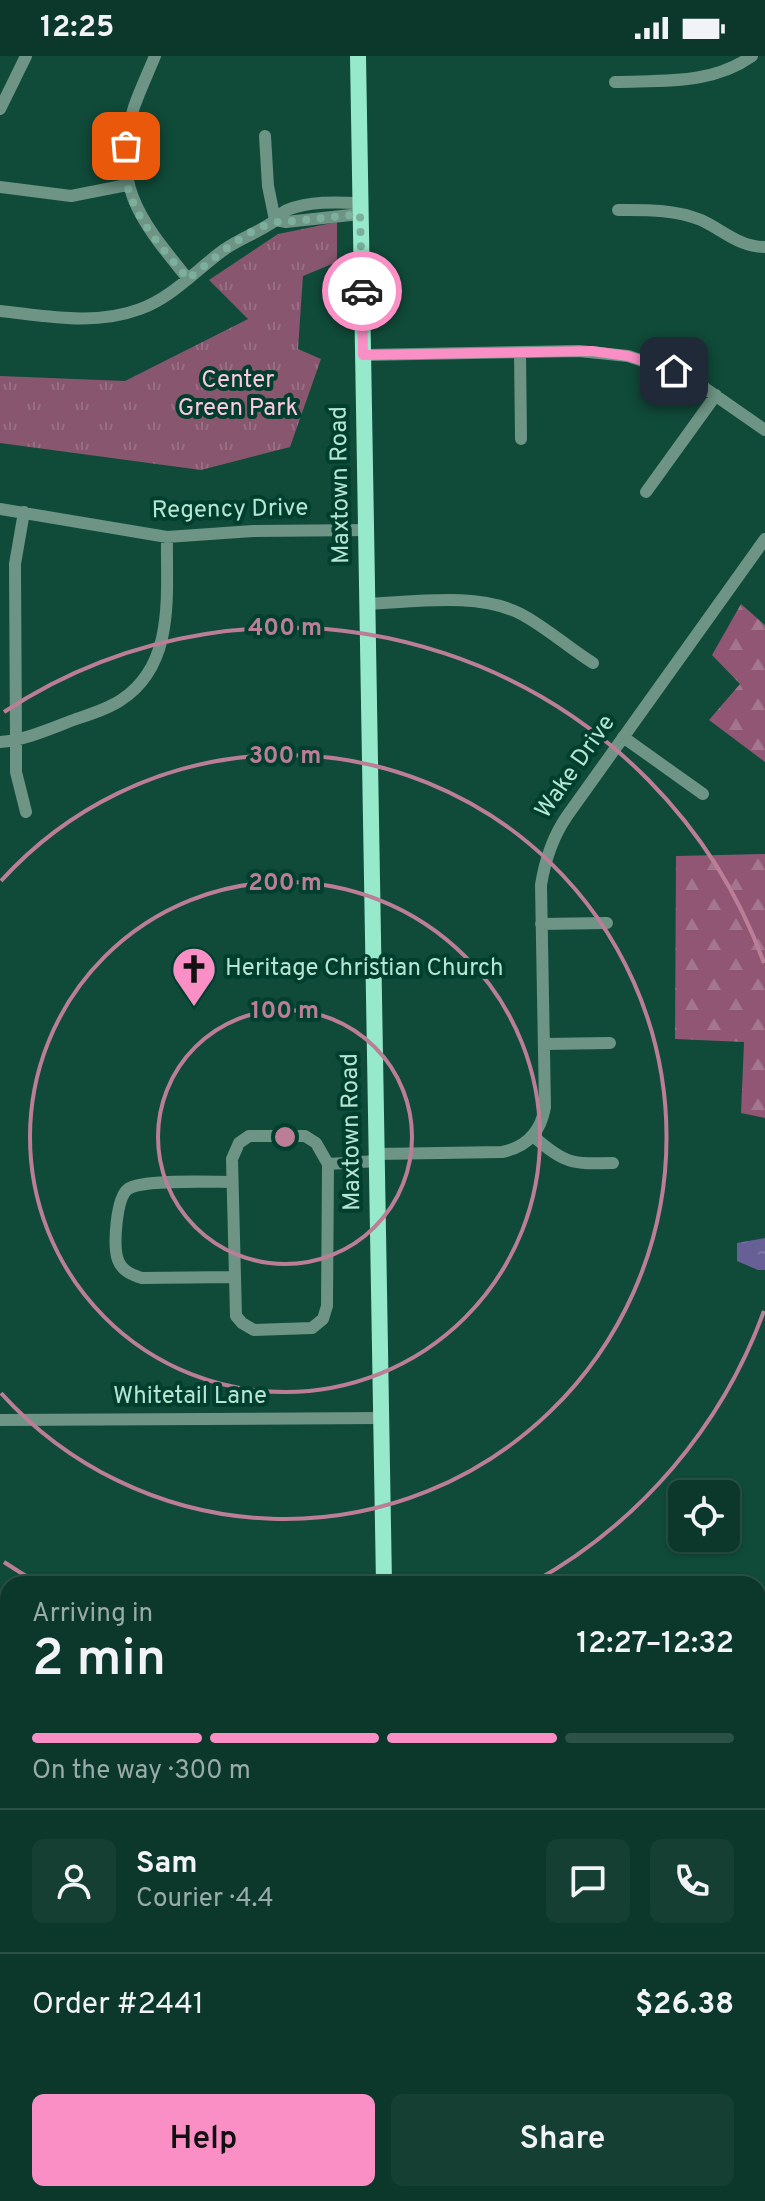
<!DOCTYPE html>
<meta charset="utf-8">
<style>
body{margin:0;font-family:Overpass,sans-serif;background:#153f33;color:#f1f3f6;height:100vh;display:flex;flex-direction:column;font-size:30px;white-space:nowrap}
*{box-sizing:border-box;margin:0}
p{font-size:26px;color:#9aaca9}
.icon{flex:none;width:44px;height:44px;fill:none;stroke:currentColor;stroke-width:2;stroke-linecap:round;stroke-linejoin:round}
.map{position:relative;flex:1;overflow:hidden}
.panel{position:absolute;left:0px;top:1520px;width:766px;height:626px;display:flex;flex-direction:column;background:#0c382b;border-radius:24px 24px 0 0;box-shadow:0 2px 6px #0004,0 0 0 2px #2c5247}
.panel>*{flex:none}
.tools{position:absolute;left:668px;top:1424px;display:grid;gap:16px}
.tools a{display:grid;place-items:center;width:72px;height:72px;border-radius:12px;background:#0c382b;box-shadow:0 2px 6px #0004,0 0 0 2px #2c5247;font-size:40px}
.pin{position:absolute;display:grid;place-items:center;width:68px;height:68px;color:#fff;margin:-34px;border-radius:16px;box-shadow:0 4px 12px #0006}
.courier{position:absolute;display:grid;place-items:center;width:80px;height:80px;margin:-40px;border:6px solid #fa8fc6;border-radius:50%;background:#fff;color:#222;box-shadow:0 2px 10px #0007}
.headline em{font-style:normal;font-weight:600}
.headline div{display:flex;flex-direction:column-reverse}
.headline{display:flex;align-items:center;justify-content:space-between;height:136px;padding:0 32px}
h1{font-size:52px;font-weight:600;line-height:60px}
.bar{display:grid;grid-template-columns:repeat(4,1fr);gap:12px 8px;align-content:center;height:96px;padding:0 32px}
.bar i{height:10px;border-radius:6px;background:#2c5247}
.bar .selected{background:#fa8fc6}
.bar p{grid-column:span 4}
.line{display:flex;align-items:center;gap:20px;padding:0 32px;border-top:2px solid #2c5247}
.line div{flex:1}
.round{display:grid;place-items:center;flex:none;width:84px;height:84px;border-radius:12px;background:#153f33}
.cta{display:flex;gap:16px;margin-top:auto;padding:16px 32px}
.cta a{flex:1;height:92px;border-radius:12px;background:#fa8fc6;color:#111;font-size:32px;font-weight:600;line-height:92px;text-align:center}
.cta a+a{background:#153f33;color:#f1f3f6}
.status{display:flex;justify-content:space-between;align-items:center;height:56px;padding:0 40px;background:#0c382b;direction:ltr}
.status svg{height:22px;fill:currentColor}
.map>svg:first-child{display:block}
</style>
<div class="status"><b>12:25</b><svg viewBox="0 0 49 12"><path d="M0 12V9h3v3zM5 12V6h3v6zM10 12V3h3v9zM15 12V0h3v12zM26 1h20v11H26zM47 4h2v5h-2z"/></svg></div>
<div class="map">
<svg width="765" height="2145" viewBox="0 0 765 2145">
<defs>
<pattern id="grass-tufts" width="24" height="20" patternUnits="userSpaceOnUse" patternTransform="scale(2)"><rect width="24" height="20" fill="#88576f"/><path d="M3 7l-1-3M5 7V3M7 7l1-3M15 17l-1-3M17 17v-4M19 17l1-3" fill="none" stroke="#976f83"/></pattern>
<pattern id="forest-firs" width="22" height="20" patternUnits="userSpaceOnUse" patternTransform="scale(2)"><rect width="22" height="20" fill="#905673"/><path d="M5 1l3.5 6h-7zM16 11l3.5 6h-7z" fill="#a2768c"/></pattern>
<pattern id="water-ripples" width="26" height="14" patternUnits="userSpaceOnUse" patternTransform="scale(2)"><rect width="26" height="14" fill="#676097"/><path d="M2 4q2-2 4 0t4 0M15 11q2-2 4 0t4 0" fill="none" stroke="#7a77a5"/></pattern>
</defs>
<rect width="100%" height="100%" fill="#104a39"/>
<!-- grass -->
<path fill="url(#grass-tufts)" d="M337,166v40l-34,14 -5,73 23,10 -31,88 -89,23 -201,-27v-67l125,5 123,-62 -39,-39 69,-46z
M758,1579h7v150h-7z"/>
<!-- forest -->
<path fill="url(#forest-firs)" d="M741,548l24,21v137l-56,-42 31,-36 -28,-29z
M765,798v264l-24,-5 3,-71 -69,-3 1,-183z"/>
<!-- water -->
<path fill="url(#water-ripples)" d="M765,1182v32h-7l-21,-9v-18z"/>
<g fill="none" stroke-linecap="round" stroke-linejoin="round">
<!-- minor -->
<path stroke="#6d9485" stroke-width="12" d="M155,0c-7,17 -15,34 -21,51 -25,78 8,115 54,172
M615,26c48,-2 96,3 137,-26
M0,53l26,-53
M265,80l3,50 7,34
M0,131l71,9 56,-11
M618,154c28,0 56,-1 83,10 22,10 38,27 64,27
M275,164l11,2 74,-8
M0,255c47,5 95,15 140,-2 33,-12 57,-40 85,-60 15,-10 35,-18 48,-27 5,-4 7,-9 14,-12 23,-9 48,-8 73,-7
M520,296l1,87
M363,299l216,-4 49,5 46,15 22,11 69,48
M646,436l70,-97
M0,453l167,28 86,-6 114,-1
M24,456l-9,52 1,176v32l10,40
M368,548c47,-2 110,-12 153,10 26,14 48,34 72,49
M623,681l80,57
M0,686c26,-2 52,-14 76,-23 15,-5 32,-10 45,-19 55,-36 45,-106 46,-163
M541,868l66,-1
M544,988l66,-1
M533,1080c32,28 38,28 80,27
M377,1098l125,-2c25,-5 39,-21 43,-45l-4,-222c4,-25 11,-47 26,-69l198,-277
M328,1108l-1,142 -4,13 -11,9 -58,2 -12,-7 -6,-7 -4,-157 7,-16 10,-7h56l11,7 12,21 49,-3
M232,1126c-20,0 -90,-3 -104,7 -12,9 -15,57 -10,71 4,11 14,15 24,18l93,-1
M0,1364l381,-2
M758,1612l7,1
M0,1883l8,-7
M436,2138v7
M625,2138l10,7
M25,2145l7,-7
M188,2145v-7
M668,2145l97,-2"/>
<!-- major -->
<path stroke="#96e9cb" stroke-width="16" d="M358,0l26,1528
M0,1568h8
M758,1569h7
M393,2138v7"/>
</g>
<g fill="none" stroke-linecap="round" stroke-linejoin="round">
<!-- done -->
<path stroke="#7daf9d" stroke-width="8" stroke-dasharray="0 14.4" d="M126,90c0,12 -1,25 1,38 8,36 38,67 61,95 23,-17 69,-61 98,-57l74,-8 2,77"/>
<!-- route -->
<path stroke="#fa8fc6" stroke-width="10" d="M362,235l1,64 229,-4 36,5 46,15"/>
</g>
<!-- distance rings -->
<g fill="none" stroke="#bc7e97" stroke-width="4">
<circle cx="285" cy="1081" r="127"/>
<circle cx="285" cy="1081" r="255"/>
<path d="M1 825A382 382 0 1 1 1 1337"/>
<path d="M764 1255A510 510 0 0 1 532 1527M38 1527A510 510 0 0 1 4 1506M4 656A510 510 0 0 1 764 907"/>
</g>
<!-- icons -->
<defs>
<g id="church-pin" transform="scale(2.3)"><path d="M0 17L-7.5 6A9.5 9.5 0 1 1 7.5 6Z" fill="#fa8fc6" stroke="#003f2e"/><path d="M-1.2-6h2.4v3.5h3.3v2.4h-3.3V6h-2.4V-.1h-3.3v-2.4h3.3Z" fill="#111"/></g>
</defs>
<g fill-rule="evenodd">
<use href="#church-pin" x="194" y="913"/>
</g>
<g text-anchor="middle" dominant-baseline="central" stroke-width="8" stroke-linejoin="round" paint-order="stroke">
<!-- park labels -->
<g font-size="24" fill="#fec8e1" stroke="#003f2e">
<text x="238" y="325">Center<tspan x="238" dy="28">Green Park</tspan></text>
</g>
<!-- street labels -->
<g font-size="24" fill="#b7e5d3" stroke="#003f2e">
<text transform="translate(341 429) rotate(-91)">Maxtown Road</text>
<text transform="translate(230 454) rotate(-1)">Regency Drive</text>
<text transform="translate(576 711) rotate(-55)">Wake Drive</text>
<text transform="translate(352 1076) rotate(-91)">Maxtown Road</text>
<text x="190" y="1341">Whitetail Lane</text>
</g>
<!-- poi labels -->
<g font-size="24" fill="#b7e5d3" stroke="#003f2e" text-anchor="start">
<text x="225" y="913">Heritage Christian Church</text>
</g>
</g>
<circle cx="285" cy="1081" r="12" fill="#bc7e97" stroke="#003f2e" stroke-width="4"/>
<g font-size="24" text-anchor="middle" font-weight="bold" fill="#bc7e97" stroke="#003f2e" stroke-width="8" stroke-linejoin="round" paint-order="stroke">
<text x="285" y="579">400 m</text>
<text x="285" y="707">300 m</text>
<text x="285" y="834">200 m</text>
<text x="285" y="962">100 m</text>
</g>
</svg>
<div class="tools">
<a><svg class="icon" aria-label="locate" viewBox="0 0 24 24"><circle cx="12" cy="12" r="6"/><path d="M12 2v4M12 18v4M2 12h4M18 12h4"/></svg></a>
</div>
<div class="pin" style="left:126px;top:90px;background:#ea580c"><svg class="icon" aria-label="bag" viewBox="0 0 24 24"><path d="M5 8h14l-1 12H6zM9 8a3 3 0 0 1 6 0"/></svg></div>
<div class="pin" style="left:674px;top:315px;background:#1f2937"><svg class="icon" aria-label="home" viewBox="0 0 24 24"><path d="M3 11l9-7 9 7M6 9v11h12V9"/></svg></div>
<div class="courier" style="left:362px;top:235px"><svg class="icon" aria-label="car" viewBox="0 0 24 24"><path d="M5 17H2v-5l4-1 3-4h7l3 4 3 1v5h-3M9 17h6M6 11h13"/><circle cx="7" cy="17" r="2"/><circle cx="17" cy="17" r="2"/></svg></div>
<section class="panel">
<div class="headline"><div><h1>2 min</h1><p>Arriving in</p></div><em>12:27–12:32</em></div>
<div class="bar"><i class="selected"></i><i class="selected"></i><i class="selected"></i><i></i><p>On the way · 300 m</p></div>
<div class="line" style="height:144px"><a class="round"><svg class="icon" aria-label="person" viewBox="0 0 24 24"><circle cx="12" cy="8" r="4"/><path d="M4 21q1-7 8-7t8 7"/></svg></a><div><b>Sam</b><p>Courier · 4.4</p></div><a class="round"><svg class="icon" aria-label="chat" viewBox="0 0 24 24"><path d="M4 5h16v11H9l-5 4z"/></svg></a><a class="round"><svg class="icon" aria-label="phone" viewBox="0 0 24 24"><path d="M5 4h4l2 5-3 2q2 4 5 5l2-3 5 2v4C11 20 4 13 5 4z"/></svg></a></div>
<div class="line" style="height:104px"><div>Order #2441</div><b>$26.38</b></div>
<div class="cta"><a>Help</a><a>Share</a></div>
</section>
</div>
